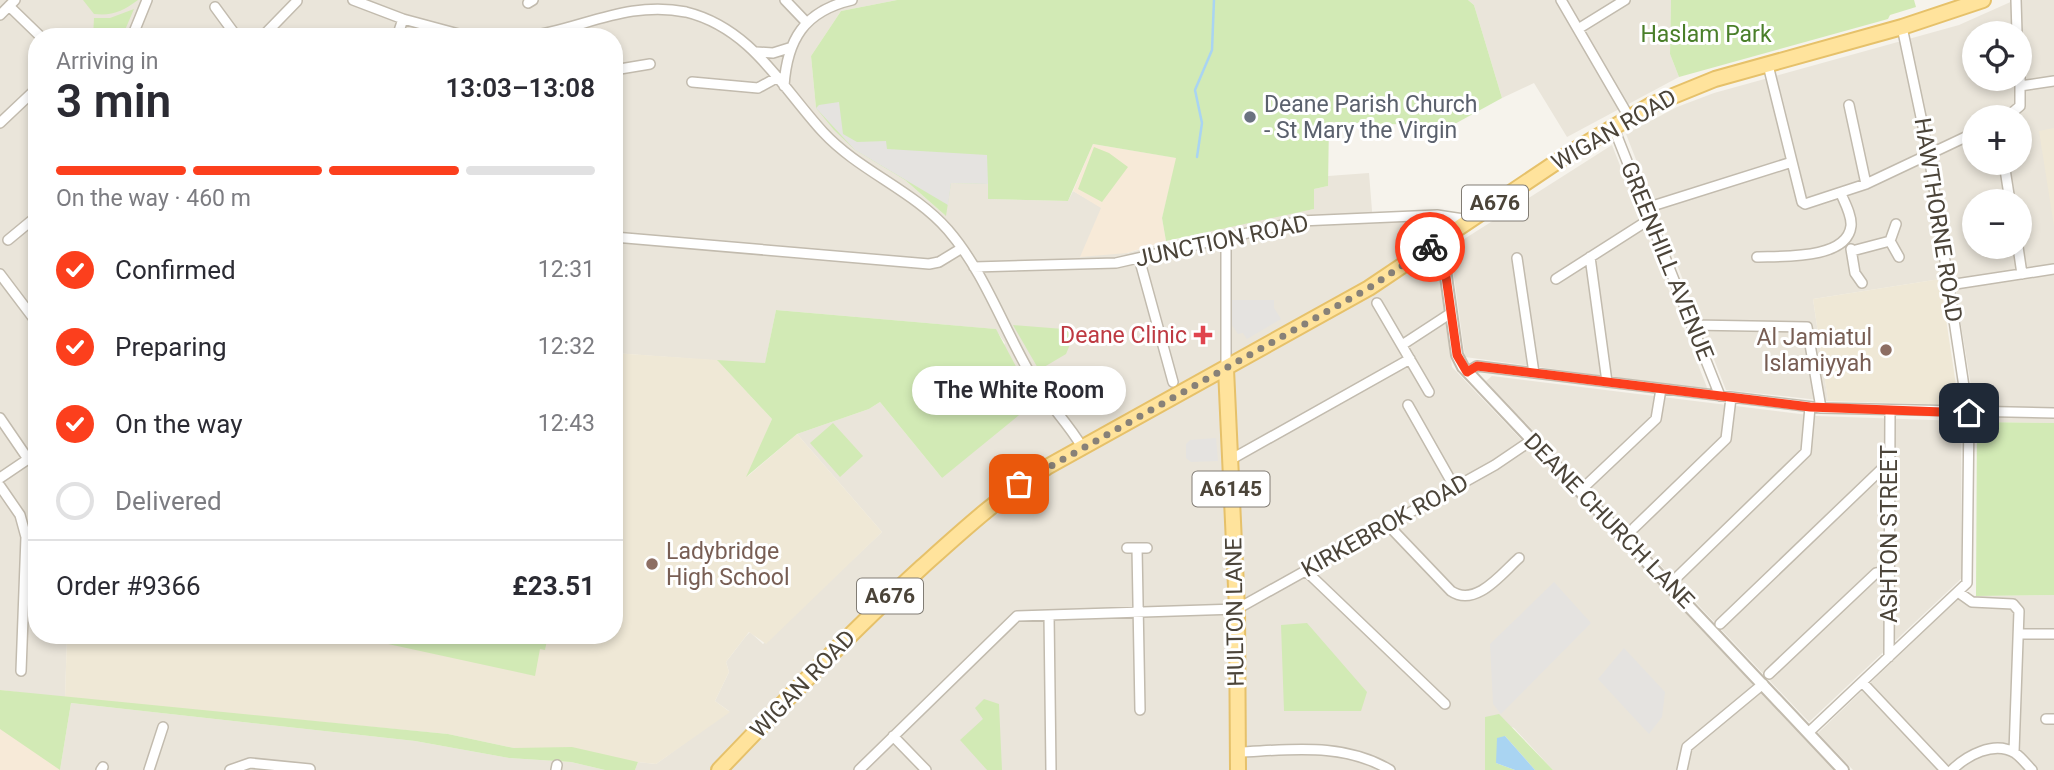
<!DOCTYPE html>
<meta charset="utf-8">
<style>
body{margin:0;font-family:Roboto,sans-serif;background:#f2f2f3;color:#2b2b33;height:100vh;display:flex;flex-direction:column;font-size:26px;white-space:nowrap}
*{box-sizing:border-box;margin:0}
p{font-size:23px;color:#7c7c81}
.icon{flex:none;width:38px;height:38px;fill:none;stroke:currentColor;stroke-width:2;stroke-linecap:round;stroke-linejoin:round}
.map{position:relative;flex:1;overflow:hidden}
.details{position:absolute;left:28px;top:28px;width:595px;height:616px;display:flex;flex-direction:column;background:#fff;border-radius:28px;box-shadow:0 4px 10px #0003}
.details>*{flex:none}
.controls{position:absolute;left:1962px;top:21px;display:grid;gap:14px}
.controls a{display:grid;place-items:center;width:70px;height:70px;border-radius:50%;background:#fff;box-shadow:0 4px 10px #0003;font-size:35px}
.pin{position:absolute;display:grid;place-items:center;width:60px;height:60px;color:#fff;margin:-30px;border-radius:14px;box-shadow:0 4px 10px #0006}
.courier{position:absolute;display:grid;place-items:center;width:70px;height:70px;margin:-35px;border:5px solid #fc3f1d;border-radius:50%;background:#fff;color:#222;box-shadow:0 2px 9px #0007}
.bubble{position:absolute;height:49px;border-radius:24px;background:#fff;box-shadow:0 4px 10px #0003;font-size:23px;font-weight:600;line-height:49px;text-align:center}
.head em{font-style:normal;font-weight:600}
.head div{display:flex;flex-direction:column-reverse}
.head{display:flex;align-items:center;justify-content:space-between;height:119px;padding:0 28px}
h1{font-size:46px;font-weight:600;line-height:52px}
.bar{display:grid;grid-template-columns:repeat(4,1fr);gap:10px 7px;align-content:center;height:84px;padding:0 28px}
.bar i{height:9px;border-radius:5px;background:#e1e1e2}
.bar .selected{background:#fc3f1d}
.bar p{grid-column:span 4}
.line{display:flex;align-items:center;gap:18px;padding:0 28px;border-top:2px solid #e1e1e2}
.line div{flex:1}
ol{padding:0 28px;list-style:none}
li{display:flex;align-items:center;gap:21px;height:77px}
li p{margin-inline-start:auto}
li .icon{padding:7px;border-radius:50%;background:#fc3f1d;color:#fff;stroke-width:4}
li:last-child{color:#7c7c81}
li i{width:38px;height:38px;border:4px solid #e1e1e2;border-radius:50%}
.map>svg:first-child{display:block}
</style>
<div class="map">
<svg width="2054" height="770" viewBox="0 0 2054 770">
<rect width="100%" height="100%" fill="#f6f3ec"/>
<!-- residential -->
<path fill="#eae5da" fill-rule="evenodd" d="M0,0h897l-56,11 -30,45 5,52 39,42 50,30 40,35 6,-32 37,1 1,15 79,2 5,-10 28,16 26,46 113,-30 74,-14v-20l14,-3v-10l41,-3 4,50 63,-4 5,7 -20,12 15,24 3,11 13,94 383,403h-282l-39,-42 -29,-11v53h-850l3,-8 18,2 73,-53 -14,-10 14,-29 -3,-10 20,-26 4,-4 13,12 119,-112 -85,-98 72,-25 11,-7 62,76 63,-135 -10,-14 -219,-19 -11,54 -151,-11v-316h-577v598h30l-2,63 -65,-8z
M1468,0h203l-1,54 9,23 -112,60 -33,-54 -32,15 -28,-93z
M2015,0h39v423l-77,-1 -24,-145 -140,22 15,102 -102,-11 -100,-256 51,-27 37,-14 245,-68zM1974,33h46v46h-46zM1974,117h46v46h-46zM1974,201h46v46h-46z
M1612,145l96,245 -243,-33 -15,-109z
M1492,376l324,40 145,5 1,157 -153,144 -323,-341z
M2054,595v175h-201l-35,-37 143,-137z
M71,703l344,38 94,17 62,4 34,8h-545z"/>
<!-- commercial -->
<path fill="#f7ead8" d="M1093,144l84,14 -15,60 4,23 -39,12 -47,4 21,-49 -28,-17z
M0,690l65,8 -6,41 1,31h-60z"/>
<!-- education -->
<path fill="#efe8d6" d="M2054,128v98l-15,-95z
M1940,279l19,126 -131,-4 -15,-102z
M614,353l103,7 55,59 -24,57 49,-42 85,98 -116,112 -17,-12 -23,30 3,10 -14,29 15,11 -74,52 -37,-4 -47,-12h-58l-66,-14 -383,-36 2,-63h547z"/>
<!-- green -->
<path fill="#d2eab5" d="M83,0h55c-15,11 -25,16 -44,14z
M897,0h571l6,5 28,93 -51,28 -122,-4 -1,64 -14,3v20l-148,32 -4,-23 14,-60 -83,-14 -25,57 -80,-2v-15l-37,-1 -5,33 -41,-36 -50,-30 -21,-20 -18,-22 -5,-52 30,-45z
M1671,0h243l2,7 -26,8 -2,4 -209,58 -9,-23z
M134,9l-12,28h-29l1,-19h16z
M1094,147l15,6 19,14 -26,35 -24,-13z
M776,310l220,19 39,73 -93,76 -62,-76 -11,7 -72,25 -51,43 26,-58 -55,-59 48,3z
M1013,325l63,5 -10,24 -27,16z
M1977,422l77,1v172l-78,1z
M833,423l30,33 -23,21 -30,-34z
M1307,623l60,69 -6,19h-77l-3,-86z
M390,635h158l-3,15 -5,-1 -5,27 -147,-32z
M0,690l448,44 66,14 58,-1 66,15 -3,8h-30l-34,-8 -62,-4 -94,-17 -344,-38 -11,67 -60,-41z
M984,699l15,5 3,66h-15l-27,-30 23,-21 -8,-11z
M1499,714l54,56h-18l-30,-34 -9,27 19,7h-30v-53z"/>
<!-- parking -->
<path fill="#e5e3e0" d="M839,102l4,32 14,8 29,-1 1,8 100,6 1,29 -37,-1 -3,22 -93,-55 -39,-42 3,-3z
M1231,300h43v8l7,11 -34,20 -4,-6 -5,1 -6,-9z
M1216,438l2,23 -27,1 -5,-4v-14l4,-4z
M1554,582l37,41 -90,91 -8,-10 -3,-60z
M1624,648l41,44 -3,25 -13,17 -51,-55z"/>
<!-- water -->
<path fill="#a9d4f2" d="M1505,736l30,34h-20l-19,-7 1,-25z"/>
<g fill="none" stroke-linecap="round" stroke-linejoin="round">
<!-- stream -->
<path stroke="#a9d4f2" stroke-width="2.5" d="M1197,157l5,-34 -7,-33 17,-40 2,-50"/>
<!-- minor casing -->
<g stroke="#c2bbae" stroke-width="12">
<path id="minor" d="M353,0l50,19 67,18
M785,0l22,23
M1561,0l68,117
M2016,0l1,33
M528,3l5,-3
M9,6l32,31
M215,7l22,30
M0,15l15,-15
M1902,27l27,128 39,258
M1578,29l47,-29
M132,37l15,-37
M262,37l35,-36
M397,37l6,-18
M526,37c56,-8 102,-37 160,-25 65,16 95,74 137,120 36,39 90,58 125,98 38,44 57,103 87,152 14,23 33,41 47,65
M756,52l17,1 16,-5
M1768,65l34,137 3,2 61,-20 108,-51
M614,70l36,-6
M692,82l66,6 20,-11
M784,86c3,-46 20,-75 68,-86
M2020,86l34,-5
M1849,105l17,79
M2007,117l13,-11v-36
M0,123l37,-35
M1613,126l107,270
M2004,163l6,38
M1646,208l146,-46
M1226,236v133
M614,237l315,27 10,-2 23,-14
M8,240l29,-24
M1890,241l9,16
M2018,247l4,27
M1851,249l4,24 7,10
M1852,251l38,-10 6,-17
M1590,257l17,125
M1757,257c24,-1 90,3 94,-31 1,-10 -6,-23 -10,-32
M1139,258l34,124
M1517,258l17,115
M974,267l142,-4 184,-42 137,-6 33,5
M0,274l37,49
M1556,279l94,-60
M1949,285l105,-16
M1377,303l52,89
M1692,325l115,2 14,81
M1402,345l49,-32
M1467,372l10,-6 344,42 233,5
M1408,405l47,83
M0,418l28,41
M1230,460l180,-101
M0,478l37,-25
M0,486l20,29 6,22 -5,134
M1581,490l75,-71 5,-30
M1388,525l63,66c25,17 51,-18 68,-33
M1634,528l92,-89 5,-41
M1127,548h20
M1137,548l3,162
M1306,571l139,133
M1670,584l136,-132 4,-45
M1958,592l14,10 41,2 6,7 -5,141
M1049,615l2,155
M1720,624l170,-163
M2020,634h34
M1889,657l1,-246
M1769,674l107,-101 13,-2
M1862,682l83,88
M2046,719h8
M1808,733l159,-150 2,-170
M893,736l33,34
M1238,752c52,-2 105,-10 152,18
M101,770l2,-3
M149,770l14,-43
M230,770l20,-7 60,6
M556,770l1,-5
M859,770l158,-154 220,-7 258,-144 37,-25
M1682,770l5,-23 76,-63
M1952,770c14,-14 42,-30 63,-17 6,4 12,12 17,17"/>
</g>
<!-- tertiary casing -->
<g stroke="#c2bbae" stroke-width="14">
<path id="tertiary" d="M1436,243l7,12 14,100 6,12 380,403"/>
</g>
<!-- primary casing -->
<g stroke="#e6c16a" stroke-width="18">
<path id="primary" d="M1226,369l11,240 1,161
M719,770c66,-69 132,-138 203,-203 40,-36 79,-72 125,-100l322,-179 201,-135 81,-48 64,-26 187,-52 81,-27"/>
</g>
<!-- minor -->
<use href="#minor" stroke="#fff" stroke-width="9"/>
<!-- tertiary -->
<use href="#tertiary" stroke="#fff" stroke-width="10"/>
<!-- primary -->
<use href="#primary" stroke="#ffe39c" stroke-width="14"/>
</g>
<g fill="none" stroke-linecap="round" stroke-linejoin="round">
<!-- done -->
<path stroke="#878178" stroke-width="7" stroke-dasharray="0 12.6" d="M1019,484l350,-196 61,-41"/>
<!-- route -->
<path stroke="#fc3f1d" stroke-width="9" d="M1430,247l6,-4 7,12 14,100 10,17 10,-6 333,41 159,6"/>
</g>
<!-- markers -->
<circle fill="#6b7280" stroke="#fff" stroke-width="2.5" cx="1250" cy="117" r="7"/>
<path fill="#e0444e" stroke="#fff" stroke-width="2.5" d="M1199.5 324.5h7v7h7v7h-7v7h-7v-7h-7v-7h7z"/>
<g fill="#8d6e63" stroke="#fff" stroke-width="2.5">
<circle cx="1886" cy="350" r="7"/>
<circle cx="652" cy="564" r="7"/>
</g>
<g text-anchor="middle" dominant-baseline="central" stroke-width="6" stroke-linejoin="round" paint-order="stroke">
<!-- shield labels -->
<g fill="#fff" stroke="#817c74" stroke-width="2">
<rect x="1462" y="185.5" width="66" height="35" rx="5"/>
<rect x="1192.5" y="471.5" width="77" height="35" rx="5"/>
<rect x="857" y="578.5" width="66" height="35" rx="5"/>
</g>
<g font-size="21" font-weight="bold" fill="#4b4439">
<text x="1495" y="203">A676</text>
<text x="1231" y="489">A6145</text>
<text x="890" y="596">A676</text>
</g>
<!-- park labels -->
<g font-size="23" fill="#4a7f2a" stroke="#fff">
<text x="1706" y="34">Haslam Park</text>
</g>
<!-- worship labels -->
<g font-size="23" fill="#5b616d" stroke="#fff" text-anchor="start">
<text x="1264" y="104">Deane Parish Church<tspan x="1264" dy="26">- St Mary the Virgin</tspan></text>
</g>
<!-- street labels -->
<g font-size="23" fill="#4b4439" stroke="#fff">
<text transform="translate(1614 130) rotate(-30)">WIGAN ROAD</text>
<text transform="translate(1938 220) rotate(81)">HAWTHORNE ROAD</text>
<text transform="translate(1222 241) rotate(-12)">JUNCTION ROAD</text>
<text transform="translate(1667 261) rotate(68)">GREENHILL AVENUE</text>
<text transform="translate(1609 521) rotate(46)">DEANE CHURCH LANE</text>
<text transform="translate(1385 526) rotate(-29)">KIRKEBROK ROAD</text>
<text transform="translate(1889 534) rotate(-90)">ASHTON STREET</text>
<text transform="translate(1235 612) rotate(-91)">HULTON LANE</text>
<text transform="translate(803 684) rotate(-46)">WIGAN ROAD</text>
</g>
<!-- health labels -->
<g font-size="23" fill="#be3a42" stroke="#fff" text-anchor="end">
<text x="1187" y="335">Deane Clinic</text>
</g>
<!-- education labels -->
<g font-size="23" fill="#785e54" stroke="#fff" text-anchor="end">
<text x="1872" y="337">Al Jamiatul<tspan x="1872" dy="26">Islamiyyah</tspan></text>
<text x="666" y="551" text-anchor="start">Ladybridge<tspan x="666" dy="26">High School</tspan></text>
</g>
</g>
</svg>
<div class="controls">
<a><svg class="icon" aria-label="locate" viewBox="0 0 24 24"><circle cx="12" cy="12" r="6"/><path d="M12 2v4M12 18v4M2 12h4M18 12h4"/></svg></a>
<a>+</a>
<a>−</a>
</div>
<div class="pin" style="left:1019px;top:484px;background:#ea580c"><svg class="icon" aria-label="bag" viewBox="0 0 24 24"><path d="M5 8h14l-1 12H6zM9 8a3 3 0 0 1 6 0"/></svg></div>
<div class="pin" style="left:1969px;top:413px;background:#1f2937"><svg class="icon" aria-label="home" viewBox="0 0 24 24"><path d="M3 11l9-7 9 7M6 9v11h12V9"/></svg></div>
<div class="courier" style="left:1430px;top:247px"><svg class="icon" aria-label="bike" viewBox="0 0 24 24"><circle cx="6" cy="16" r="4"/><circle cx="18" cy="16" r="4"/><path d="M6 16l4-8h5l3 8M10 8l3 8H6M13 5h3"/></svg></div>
<div class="bubble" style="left:912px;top:366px;width:214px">The White Room</div>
<section class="details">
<div class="head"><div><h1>3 min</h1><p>Arriving in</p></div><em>13:03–13:08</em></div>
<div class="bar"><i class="selected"></i><i class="selected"></i><i class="selected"></i><i></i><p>On the way · 460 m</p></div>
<ol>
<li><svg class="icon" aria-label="check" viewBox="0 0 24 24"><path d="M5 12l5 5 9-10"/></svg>Confirmed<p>12:31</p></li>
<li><svg class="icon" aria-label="check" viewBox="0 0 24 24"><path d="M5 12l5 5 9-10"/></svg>Preparing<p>12:32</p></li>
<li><svg class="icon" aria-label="check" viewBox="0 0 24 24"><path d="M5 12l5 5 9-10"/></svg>On the way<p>12:43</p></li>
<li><i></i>Delivered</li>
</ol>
<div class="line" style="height:91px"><div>Order #9366</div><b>£23.51</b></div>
</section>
</div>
